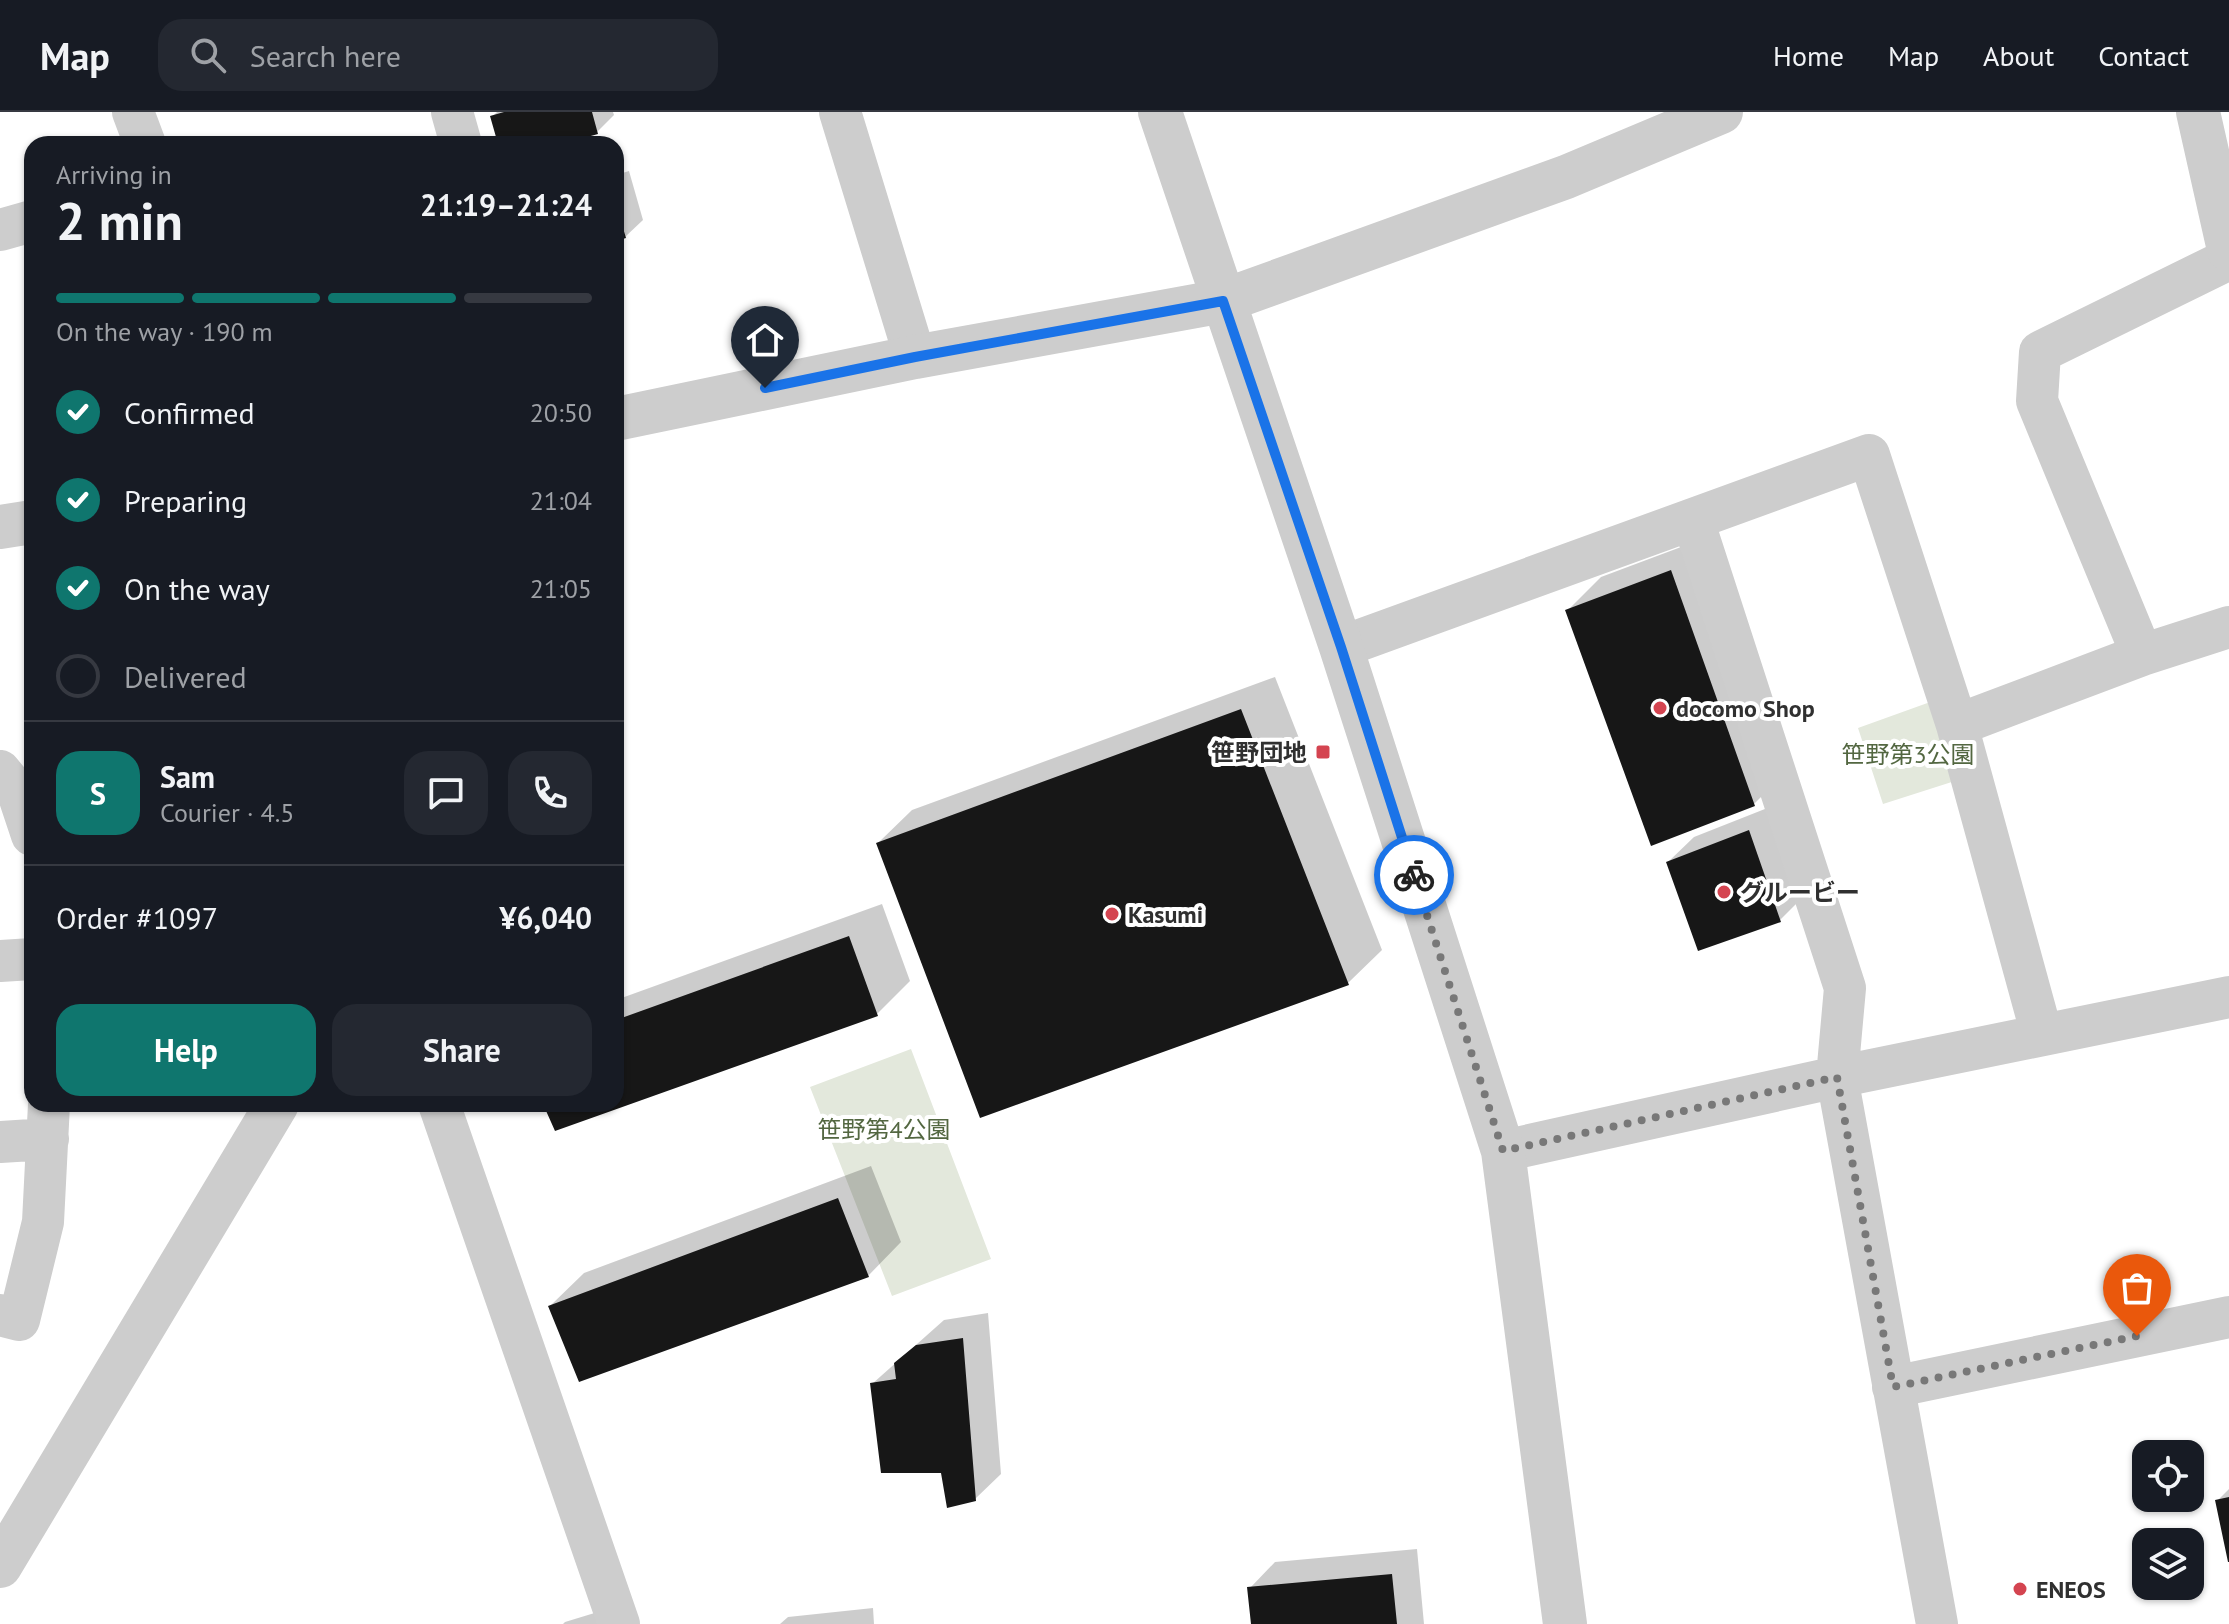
<!DOCTYPE html>
<meta charset="utf-8">
<style>
body{margin:0;font-family:"PT Sans","Noto Sans JP",sans-serif;background:#242831;color:#f1f3f6;height:100vh;display:flex;flex-direction:column;font-size:30px;white-space:nowrap}
*{box-sizing:border-box;margin:0}
p{font-size:26px;color:#9ea1a6}
.icon{flex:none;width:44px;height:44px;fill:none;stroke:currentColor;stroke-width:2;stroke-linecap:round;stroke-linejoin:round}
.map{position:relative;flex:1;overflow:hidden}
.side{position:absolute;left:24px;top:24px;width:600px;height:976px;display:flex;flex-direction:column;background:#171b24;border-radius:24px;box-shadow:0 2px 6px #0004}
.side>*{flex:none}
.buttons{position:absolute;left:2132px;top:1328px;display:grid;gap:16px}
.buttons a{display:grid;place-items:center;width:72px;height:72px;border-radius:16px;background:#171b24;box-shadow:0 2px 6px #0004;font-size:40px}
.pin{position:absolute;display:grid;place-items:center;width:68px;height:68px;color:#fff;margin:-82px -34px;border-radius:50% 50% 50% 0;rotate:-45deg;box-shadow:0 0 8px #0007}
.pin .icon{rotate:45deg}
.courier{position:absolute;display:grid;place-items:center;width:80px;height:80px;margin:-40px;border:6px solid #1a73e8;border-radius:50%;background:#fff;color:#222;box-shadow:0 2px 10px #0007}
.headline em{font-style:normal;font-weight:600}
.headline div{display:flex;flex-direction:column-reverse}
.headline{display:flex;align-items:center;justify-content:space-between;height:136px;padding:0 32px}
h1{font-size:52px;font-weight:600;line-height:60px}
.bar{display:grid;grid-template-columns:repeat(4,1fr);gap:12px 8px;align-content:center;height:96px;padding:0 32px}
.bar i{height:10px;border-radius:6px;background:#363941}
.bar .active{background:#0f766e}
.bar p{grid-column:span 4}
.line{display:flex;align-items:center;gap:20px;padding:0 32px;border-top:2px solid #363941}
.line div{flex:1}
.round{display:grid;place-items:center;flex:none;width:84px;height:84px;border-radius:24px;background:#242831}
ol{padding:0 32px;list-style:none}
li{display:flex;align-items:center;gap:24px;height:88px}
li p{margin-inline-start:auto}
li .icon{padding:8px;border-radius:50%;background:#0f766e;color:#fff;stroke-width:4}
li:last-child{color:#9ea1a6}
li i{width:44px;height:44px;border:4px solid #363941;border-radius:50%}
.primary-button{display:flex;gap:16px;margin-top:auto;padding:16px 32px}
.primary-button a{flex:1;height:92px;border-radius:24px;background:#0f766e;color:#fff;font-size:32px;font-weight:600;line-height:92px;text-align:center}
.primary-button a+a{background:#242831;color:#f1f3f6}
header{display:flex;align-items:center;gap:48px;box-sizing:border-box;height:112px;padding:0 40px;background:#171b24;border-bottom:2px solid #363941}
header strong{font-size:38px}
nav{display:flex;gap:44px;margin-inline-start:auto;font-size:28px}
.search{width:560px;height:72px;background:#242831;display:flex;align-items:center;gap:20px;box-sizing:border-box;padding:0 28px;border-radius:24px;color:#9ea1a6;font-size:30px}
.map>svg:first-child{display:block}
</style>
<header>
<strong>Map</strong>
<div class="search"><svg class="icon" aria-label="search" viewBox="0 0 24 24"><circle cx="10" cy="10" r="6"/><path d="M15 15l6 6"/></svg>Search here</div>
<nav><a>Home</a><a>Map</a><a>About</a><a>Contact</a></nav>
</header>
<div class="map">
<svg width="2229" height="1512" viewBox="0 0 2229 1512">
<rect width="100%" height="100%" fill="#fff"/>
<!-- green -->
<path fill="#e3e8dc" d="M1933,589l25,79 -75,24 -25,-76z
M911,937l80,210 -99,37 -82,-209z"/>
<!-- shadow -->
<path fill="#0003" d="M497,0h116l1,3 -17,17 -43,12h-54l-8,-27z
M629,59l14,49 -18,17 -9,2v-64z
M1705,426l82,233 -33,33 -187,-193 34,-34z
M1275,565l107,273 -34,33 -470,-140 34,-33z
M1775,693l31,89 -26,26 -112,-58 26,-25z
M882,792l28,77 -33,33 -321,115 -11,-25h71v-104z
M871,1054l30,76 -33,34 -318,30 34,-33z
M988,1201l13,161 -26,25 -33,-28 -70,-87 72,-64z
M2229,1377v70l-12,-58z
M1417,1437l7,75h-171l-3,-36 25,-26z
M624,1492l7,20h-68l2,-2z
M873,1496l1,16h-94l8,-7z"/>
<!-- building -->
<path fill="#171717" d="M504,0h88l6,22 -36,10h-64l-8,-28z
M616,93l10,33 -10,3z
M1671,458l84,236 -104,40 -86,-236z
M1241,597l108,276 -369,133 -104,-275z
M1749,718l32,92 -83,29 -32,-89z
M849,824l29,80 -323,115 -12,-27h73v-84z
M838,1086l31,79 -290,105 -31,-76z
M963,1226l13,163 -29,7 -6,-35h-60l-11,-90 26,-4 -2,-16 22,-18z
M2229,1385v65h-1l-13,-62z
M1392,1462l5,50h-146l-4,-37z"/>
<g fill="none" stroke-linecap="round" stroke-linejoin="round">
<!-- minor -->
<path stroke="#cdcdcd" stroke-width="42" d="M133,0l12,32
M452,0l9,32
M840,0l75,245
M0,118l32,-9
M1693,408l152,468 -8,89 100,547
M1341,535l528,-192 88,270
M2142,543l-105,-254 3,-49 189,-93
M0,659l18,22 14,42
M0,849l32,-2
M2042,923l-85,-310 185,-70 87,-28
M439,992l180,520
M0,1030l48,-3
M1503,1039l334,-74 392,-80
M0,1203l19,5 24,-98 6,-118
M1893,1275l336,-70"/>
<!-- tertiary -->
<path stroke="#cdcdcd" stroke-width="44" d="M1160,0l181,535 162,504 62,473
M2198,0l31,138
M616,307l299,-62 308,-56 343,-124 155,-65
M0,415l32,-5
M0,1454l277,-462"/>
</g>
<g fill="none" stroke-linecap="round" stroke-linejoin="round">
<!-- done -->
<path stroke="#787878" stroke-width="8" stroke-dasharray="0 14.4" d="M1414,763l89,276 334,-74 56,310 244,-51"/>
<!-- route -->
<path stroke="#1a73e8" stroke-width="10" d="M765,276l150,-31 308,-56 118,346 73,228"/>
</g>
<!-- markers -->
<g fill="#d44450" stroke="#fff" stroke-width="3">
<circle cx="1660" cy="596" r="8"/>
<rect x="1315" y="632" width="16" height="16" rx="4"/>
<circle cx="1724" cy="780" r="8"/>
<circle cx="1112" cy="802" r="8"/>
<circle cx="2020" cy="1477" r="8"/>
</g>
<g text-anchor="middle" dominant-baseline="central" stroke-width="8" stroke-linejoin="round" paint-order="stroke">
<!-- poi labels -->
<g font-size="24" font-weight="bold" fill="#303030" stroke="#fff" text-anchor="start">
<text x="1676" y="596">docomo Shop</text>
<text x="1307" y="640" text-anchor="end">笹野団地</text>
<text x="1740" y="780">グルービー</text>
<text x="1128" y="802">Kasumi</text>
<text x="2036" y="1477">ENEOS</text>
</g>
<!-- park labels -->
<g font-size="24" fill="#536741" stroke="#fff">
<text x="1908" y="642">笹野第3公園</text>
<text x="884" y="1017">笹野第4公園</text>
</g>
</g>
</svg>
<div class="buttons">
<a><svg class="icon" aria-label="locate" viewBox="0 0 24 24"><circle cx="12" cy="12" r="6"/><path d="M12 2v4M12 18v4M2 12h4M18 12h4"/></svg></a>
<a><svg class="icon" aria-label="layers" viewBox="0 0 24 24"><path d="M12 4l9 5-9 5-9-5zM3 14l9 5 9-5"/></svg></a>
</div>
<div class="pin" style="left:2137px;top:1224px;background:#ea580c"><svg class="icon" aria-label="bag" viewBox="0 0 24 24"><path d="M5 8h14l-1 12H6zM9 8a3 3 0 0 1 6 0"/></svg></div>
<div class="pin" style="left:765px;top:276px;background:#1f2937"><svg class="icon" aria-label="home" viewBox="0 0 24 24"><path d="M3 11l9-7 9 7M6 9v11h12V9"/></svg></div>
<div class="courier" style="left:1414px;top:763px"><svg class="icon" aria-label="bike" viewBox="0 0 24 24"><circle cx="6" cy="16" r="4"/><circle cx="18" cy="16" r="4"/><path d="M6 16l4-8h5l3 8M10 8l3 8H6M13 5h3"/></svg></div>
<section class="side">
<div class="headline"><div><h1>2 min</h1><p>Arriving in</p></div><em>21:19–21:24</em></div>
<div class="bar"><i class="active"></i><i class="active"></i><i class="active"></i><i></i><p>On the way · 190 m</p></div>
<ol>
<li><svg class="icon" aria-label="check" viewBox="0 0 24 24"><path d="M5 12l5 5 9-10"/></svg>Confirmed<p>20:50</p></li>
<li><svg class="icon" aria-label="check" viewBox="0 0 24 24"><path d="M5 12l5 5 9-10"/></svg>Preparing<p>21:04</p></li>
<li><svg class="icon" aria-label="check" viewBox="0 0 24 24"><path d="M5 12l5 5 9-10"/></svg>On the way<p>21:05</p></li>
<li><i></i>Delivered</li>
</ol>
<div class="line" style="height:144px"><b class="round" style="background:#0f766e;color:#fff">S</b><div><b>Sam</b><p>Courier · 4.5</p></div><a class="round"><svg class="icon" aria-label="chat" viewBox="0 0 24 24"><path d="M4 5h16v11H9l-5 4z"/></svg></a><a class="round"><svg class="icon" aria-label="phone" viewBox="0 0 24 24"><path d="M5 4h4l2 5-3 2q2 4 5 5l2-3 5 2v4C11 20 4 13 5 4z"/></svg></a></div>
<div class="line" style="height:104px"><div>Order #1097</div><b>¥6,040</b></div>
<div class="primary-button"><a>Help</a><a>Share</a></div>
</section>
</div>
